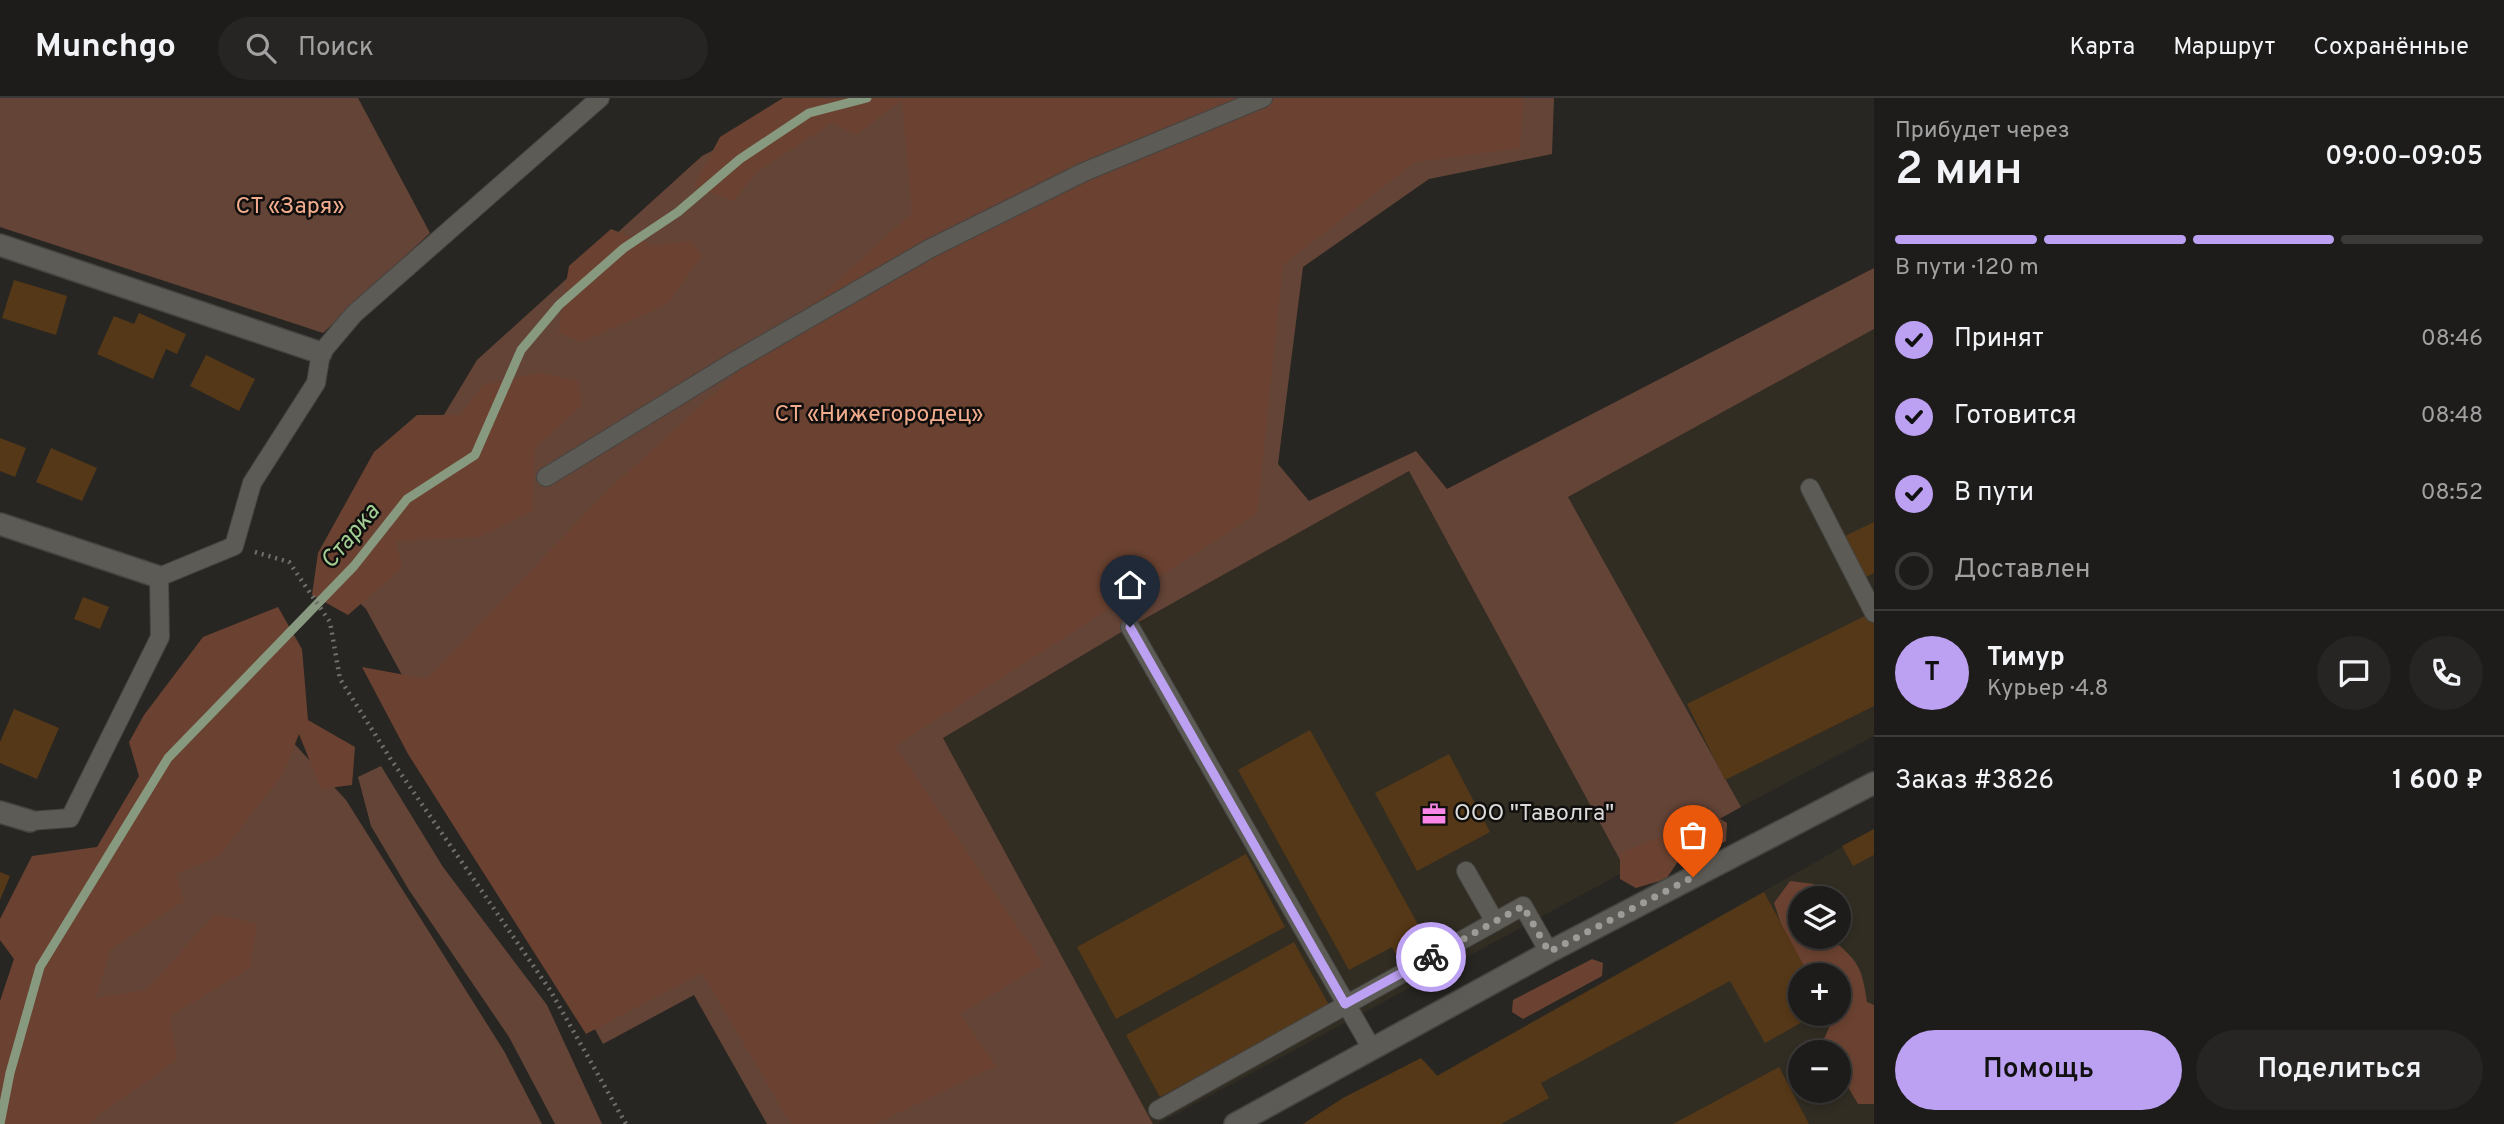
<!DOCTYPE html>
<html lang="ru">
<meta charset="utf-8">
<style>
body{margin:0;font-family:Overpass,sans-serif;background:#262523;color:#f1f3f6;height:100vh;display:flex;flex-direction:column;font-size:26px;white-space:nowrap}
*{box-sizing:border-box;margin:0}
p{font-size:23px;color:#a1a1a2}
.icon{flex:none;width:38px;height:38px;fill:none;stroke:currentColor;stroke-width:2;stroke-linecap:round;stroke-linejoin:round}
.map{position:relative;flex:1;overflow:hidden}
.panel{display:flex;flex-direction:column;background:#1e1c1a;width:630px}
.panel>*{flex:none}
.fabs{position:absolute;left:1788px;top:788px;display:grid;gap:14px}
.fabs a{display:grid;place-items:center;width:63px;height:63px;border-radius:50%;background:#1e1c1a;box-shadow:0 4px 10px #0003,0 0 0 2px #3c3a39;font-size:35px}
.pin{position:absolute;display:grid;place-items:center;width:60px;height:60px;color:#fff;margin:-72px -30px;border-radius:50% 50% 50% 0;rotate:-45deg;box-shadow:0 0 7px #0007}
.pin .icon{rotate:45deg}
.courier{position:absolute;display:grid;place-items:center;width:70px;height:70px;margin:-35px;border:5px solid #bca0f2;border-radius:50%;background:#fff;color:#222;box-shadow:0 2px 9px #0007}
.summary em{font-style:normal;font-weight:600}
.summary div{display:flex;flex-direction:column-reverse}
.summary{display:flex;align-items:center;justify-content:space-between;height:119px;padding:0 21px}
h1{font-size:46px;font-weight:600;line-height:52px}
.bar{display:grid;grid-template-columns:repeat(4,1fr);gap:10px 7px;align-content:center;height:84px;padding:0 21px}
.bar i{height:9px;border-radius:5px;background:#3c3a39}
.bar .active{background:#bca0f2}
.bar p{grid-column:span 4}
.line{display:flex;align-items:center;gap:18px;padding:0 21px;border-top:2px solid #3c3a39}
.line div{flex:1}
.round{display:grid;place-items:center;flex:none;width:74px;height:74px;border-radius:37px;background:#262523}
ol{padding:0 21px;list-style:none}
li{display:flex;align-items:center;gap:21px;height:77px}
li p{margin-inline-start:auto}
li .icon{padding:7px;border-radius:50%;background:#bca0f2;color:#111;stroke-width:4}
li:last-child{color:#a1a1a2}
li i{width:38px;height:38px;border:4px solid #3c3a39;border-radius:50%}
.action{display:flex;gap:14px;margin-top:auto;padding:14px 21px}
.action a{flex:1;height:80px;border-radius:42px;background:#bca0f2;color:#111;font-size:28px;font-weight:600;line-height:80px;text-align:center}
.action a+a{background:#262523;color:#f1f3f6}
header{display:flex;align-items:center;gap:42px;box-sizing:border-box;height:98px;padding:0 35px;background:#1e1c1a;border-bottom:2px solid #3c3a39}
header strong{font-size:33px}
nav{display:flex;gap:38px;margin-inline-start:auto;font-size:24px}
.search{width:490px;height:63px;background:#262523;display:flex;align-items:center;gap:18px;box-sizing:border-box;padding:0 24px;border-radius:38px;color:#a1a1a2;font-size:26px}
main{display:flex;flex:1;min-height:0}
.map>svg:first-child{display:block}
</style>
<header>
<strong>Munchgo</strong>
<div class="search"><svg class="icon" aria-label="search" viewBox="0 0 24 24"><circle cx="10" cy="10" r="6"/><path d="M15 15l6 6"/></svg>Поиск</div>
<nav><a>Карта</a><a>Маршрут</a><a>Сохранённые</a></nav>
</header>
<main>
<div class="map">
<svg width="1874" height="1026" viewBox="0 0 1874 1026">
<rect width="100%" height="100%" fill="#282622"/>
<!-- built -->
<path fill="#312d23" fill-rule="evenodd" d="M1874,231v407l-133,71 -173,-310z
M1409,373l217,400 -448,242 -20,11h-5l-210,-386 187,-111z
M1874,731v295h-571l40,-26 78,-40 17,17zM1801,800h38v38h-38zM1801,877h38v38h-38zM1801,954h38v38h-38z"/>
<!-- green -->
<path fill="#644437" d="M0,0h358l72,135 -107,100 -323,-106z
M814,0h740l-2,56 -123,25 -126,88 -25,197 31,37 107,-50 31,38 427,-221v61l-306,168 173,310 -115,64 -217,-400 -279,156 -187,111 210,386h-386l-73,-129 -91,49 -237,-435 -44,-42 73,-71 82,-136 225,-204z
M266,615l80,87 158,251 38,73h-491l35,-159z
M381,668l62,101 104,138 55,119h-47l-46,-87 -100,-147 -38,-64 -13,-49z"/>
<!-- forest -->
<path fill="#6b4231" d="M783,0h740l-3,50 -105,14 -132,103 -26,249 -362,232 148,218 -83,50 36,52 -121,58h-84l-89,-151 -116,61 -178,-280 -46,-87 65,12 178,-186 307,-280 -10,-113 -46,35 -24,-12 -74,48 -25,30 -39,-15 26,-49z
M611,131l42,16 37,-4 12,15 -36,49 -85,37 -23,-10 11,-66z
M540,275l38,8 4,24 -47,43 -3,63 -53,26 -83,4 6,27 -54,47 -36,-20 6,-42 56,-101 43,-37h43l23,-30z
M278,509l24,42 6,71 47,27 -3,38 -31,4 -22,-55 -16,40 -65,83 -42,17 8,27 -74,49 -14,48 50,-8 69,-76 42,10 -7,44 -80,48 7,44 -80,56 -8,8h-89v-123l14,-42 -14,-19v-21l32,-63 65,-9 42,-71 -10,-34 15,-27 59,-78z
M1706,712l21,13 -1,18 -21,12 -26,7 -13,19 -30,9 -16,-9v-26l36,-14z
M1790,783l24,3 9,14h-22v38h32v4c26,22 29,28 34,62l7,3v99h-16l-19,-32v-20h-12l-5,-8 8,-19 -8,-12h17v-38h-25l-22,-18 -18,-54z
M1592,861l11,4 -1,13 -79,43 -11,-7 1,-12z"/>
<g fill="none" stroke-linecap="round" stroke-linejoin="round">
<!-- stream -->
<path stroke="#87997f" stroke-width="9" d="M0,1026l10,-51 30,-106 128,-209 186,-192 53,-67 68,-44 46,-105 38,-45 65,-57 54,-36 62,-53 69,-46 58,-15"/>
</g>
<!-- building -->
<path fill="#553817" d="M14,182l53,16 -11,39 -54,-17z
M139,215l47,21 -9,20 -11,-5 -13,30 -56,-25 17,-38 20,8z
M206,257l49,24 -16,32 -49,-25z
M0,340l26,10 -11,29 -15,-6z
M51,350l46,20 -15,33 -46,-19z
M1874,424v51l-8,4 -21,-41z
M83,499l26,10 -9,22 -26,-10z
M1869,516l5,10v82l-149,74 -38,-76z
M14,611l45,19 -22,51 -37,-16v-21z
M1310,632l119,214 -30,16 -7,-13 -43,23 -111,-200z
M1449,656l41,78 -73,39 -42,-78z
M1874,731v26l-21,11 -11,-20z
M1246,756l39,73 -169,92 -39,-72z
M0,774l10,4 -10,24z
M1764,794l45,83h-8v38h17l-53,30 -35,-62 -189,102 8,15 -48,26h-198l40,-26 78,-40 16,18z
M1294,844l35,63 -169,92 -34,-62z
M1779,969l30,57h-136z"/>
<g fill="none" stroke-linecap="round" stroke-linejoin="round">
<!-- lane casing -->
<g stroke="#454441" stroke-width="20">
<path id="lane" d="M546,379l189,-116 194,-112 155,-77 179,-74
M1810,390l64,125
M1130,529l242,422
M30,723l40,-3 90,-181 -1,-60 75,-31 18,-63 64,-100 5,-30 33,-39 246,-216
M1466,773l29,51
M1158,1012l365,-204 26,46"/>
</g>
<!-- street casing -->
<g stroke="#454441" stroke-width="24">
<path id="street" d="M0,147l321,108
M0,426l159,53
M0,714l30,9
M1235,1026l314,-172 325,-169"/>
</g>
<!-- path -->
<path stroke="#716f6c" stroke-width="4.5" stroke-dasharray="2 5" stroke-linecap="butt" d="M255,454l34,10 41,60 10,57 50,79 160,232 76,134"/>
<!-- lane -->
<use href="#lane" stroke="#5d5b56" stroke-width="18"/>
<!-- street -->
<use href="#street" stroke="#5d5b56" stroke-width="21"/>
</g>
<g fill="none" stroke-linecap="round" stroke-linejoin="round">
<!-- done -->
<path stroke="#9e9c99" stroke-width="7" stroke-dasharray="0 12.6" d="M1431,859l92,-51 26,46 144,-75"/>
<!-- route -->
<path stroke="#bca0f2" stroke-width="9" d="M1130,529l215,377 86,-47"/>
</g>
<!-- icons -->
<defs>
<g id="office-bare" transform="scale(1.89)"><path d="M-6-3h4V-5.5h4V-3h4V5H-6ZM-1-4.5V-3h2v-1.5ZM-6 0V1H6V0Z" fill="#fa87e7" stroke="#100f0d" stroke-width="2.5" paint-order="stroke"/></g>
</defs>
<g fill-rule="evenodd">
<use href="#office-bare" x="1434" y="716"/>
</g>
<g text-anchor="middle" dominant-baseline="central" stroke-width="5" stroke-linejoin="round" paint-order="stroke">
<!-- park labels -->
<g font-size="23" fill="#f1ab8d" stroke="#100f0d">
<text x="290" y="109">СТ «Заря»</text>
<text x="879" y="317">СТ «Нижегородец»</text>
</g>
<!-- poi labels -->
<g font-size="23" fill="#dddbd9" stroke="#100f0d" text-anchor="start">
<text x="1454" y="716">ООО "Таволга"</text>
</g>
<!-- water labels -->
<g font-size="24" font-style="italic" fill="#a4cf94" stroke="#100f0d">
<text transform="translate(351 439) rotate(-50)">Старка</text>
</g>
</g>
</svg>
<div class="fabs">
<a><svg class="icon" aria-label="layers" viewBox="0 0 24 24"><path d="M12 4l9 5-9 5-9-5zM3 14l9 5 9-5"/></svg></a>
<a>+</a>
<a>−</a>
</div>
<div class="pin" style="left:1693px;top:779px;background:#ea580c"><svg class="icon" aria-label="bag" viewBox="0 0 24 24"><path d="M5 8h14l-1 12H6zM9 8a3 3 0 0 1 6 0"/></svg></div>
<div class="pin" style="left:1130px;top:529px;background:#1f2937"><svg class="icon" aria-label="home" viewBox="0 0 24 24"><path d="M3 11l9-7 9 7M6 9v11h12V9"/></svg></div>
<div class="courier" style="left:1431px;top:859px"><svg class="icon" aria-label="bike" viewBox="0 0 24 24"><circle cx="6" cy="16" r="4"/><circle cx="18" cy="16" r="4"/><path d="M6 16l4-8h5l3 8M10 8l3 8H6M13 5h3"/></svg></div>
</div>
<section class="panel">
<div class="summary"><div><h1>2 мин</h1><p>Прибудет через</p></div><em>09:00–09:05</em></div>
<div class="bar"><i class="active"></i><i class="active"></i><i class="active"></i><i></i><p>В пути · 120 m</p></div>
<ol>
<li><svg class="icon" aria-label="check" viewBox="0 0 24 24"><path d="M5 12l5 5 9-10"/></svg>Принят<p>08:46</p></li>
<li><svg class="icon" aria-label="check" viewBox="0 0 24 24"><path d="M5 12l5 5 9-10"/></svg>Готовится<p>08:48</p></li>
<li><svg class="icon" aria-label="check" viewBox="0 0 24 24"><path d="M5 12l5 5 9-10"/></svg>В пути<p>08:52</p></li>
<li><i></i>Доставлен</li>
</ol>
<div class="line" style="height:126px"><b class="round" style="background:#bca0f2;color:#111">Т</b><div><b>Тимур</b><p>Курьер · 4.8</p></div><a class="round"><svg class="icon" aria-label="chat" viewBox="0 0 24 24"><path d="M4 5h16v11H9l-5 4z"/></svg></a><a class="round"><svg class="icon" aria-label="phone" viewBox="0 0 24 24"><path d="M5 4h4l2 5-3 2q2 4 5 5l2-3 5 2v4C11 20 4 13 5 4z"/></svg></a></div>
<div class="line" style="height:91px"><div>Заказ #3826</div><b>1 600 ₽</b></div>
<div class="action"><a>Помощь</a><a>Поделиться</a></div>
</section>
</main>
